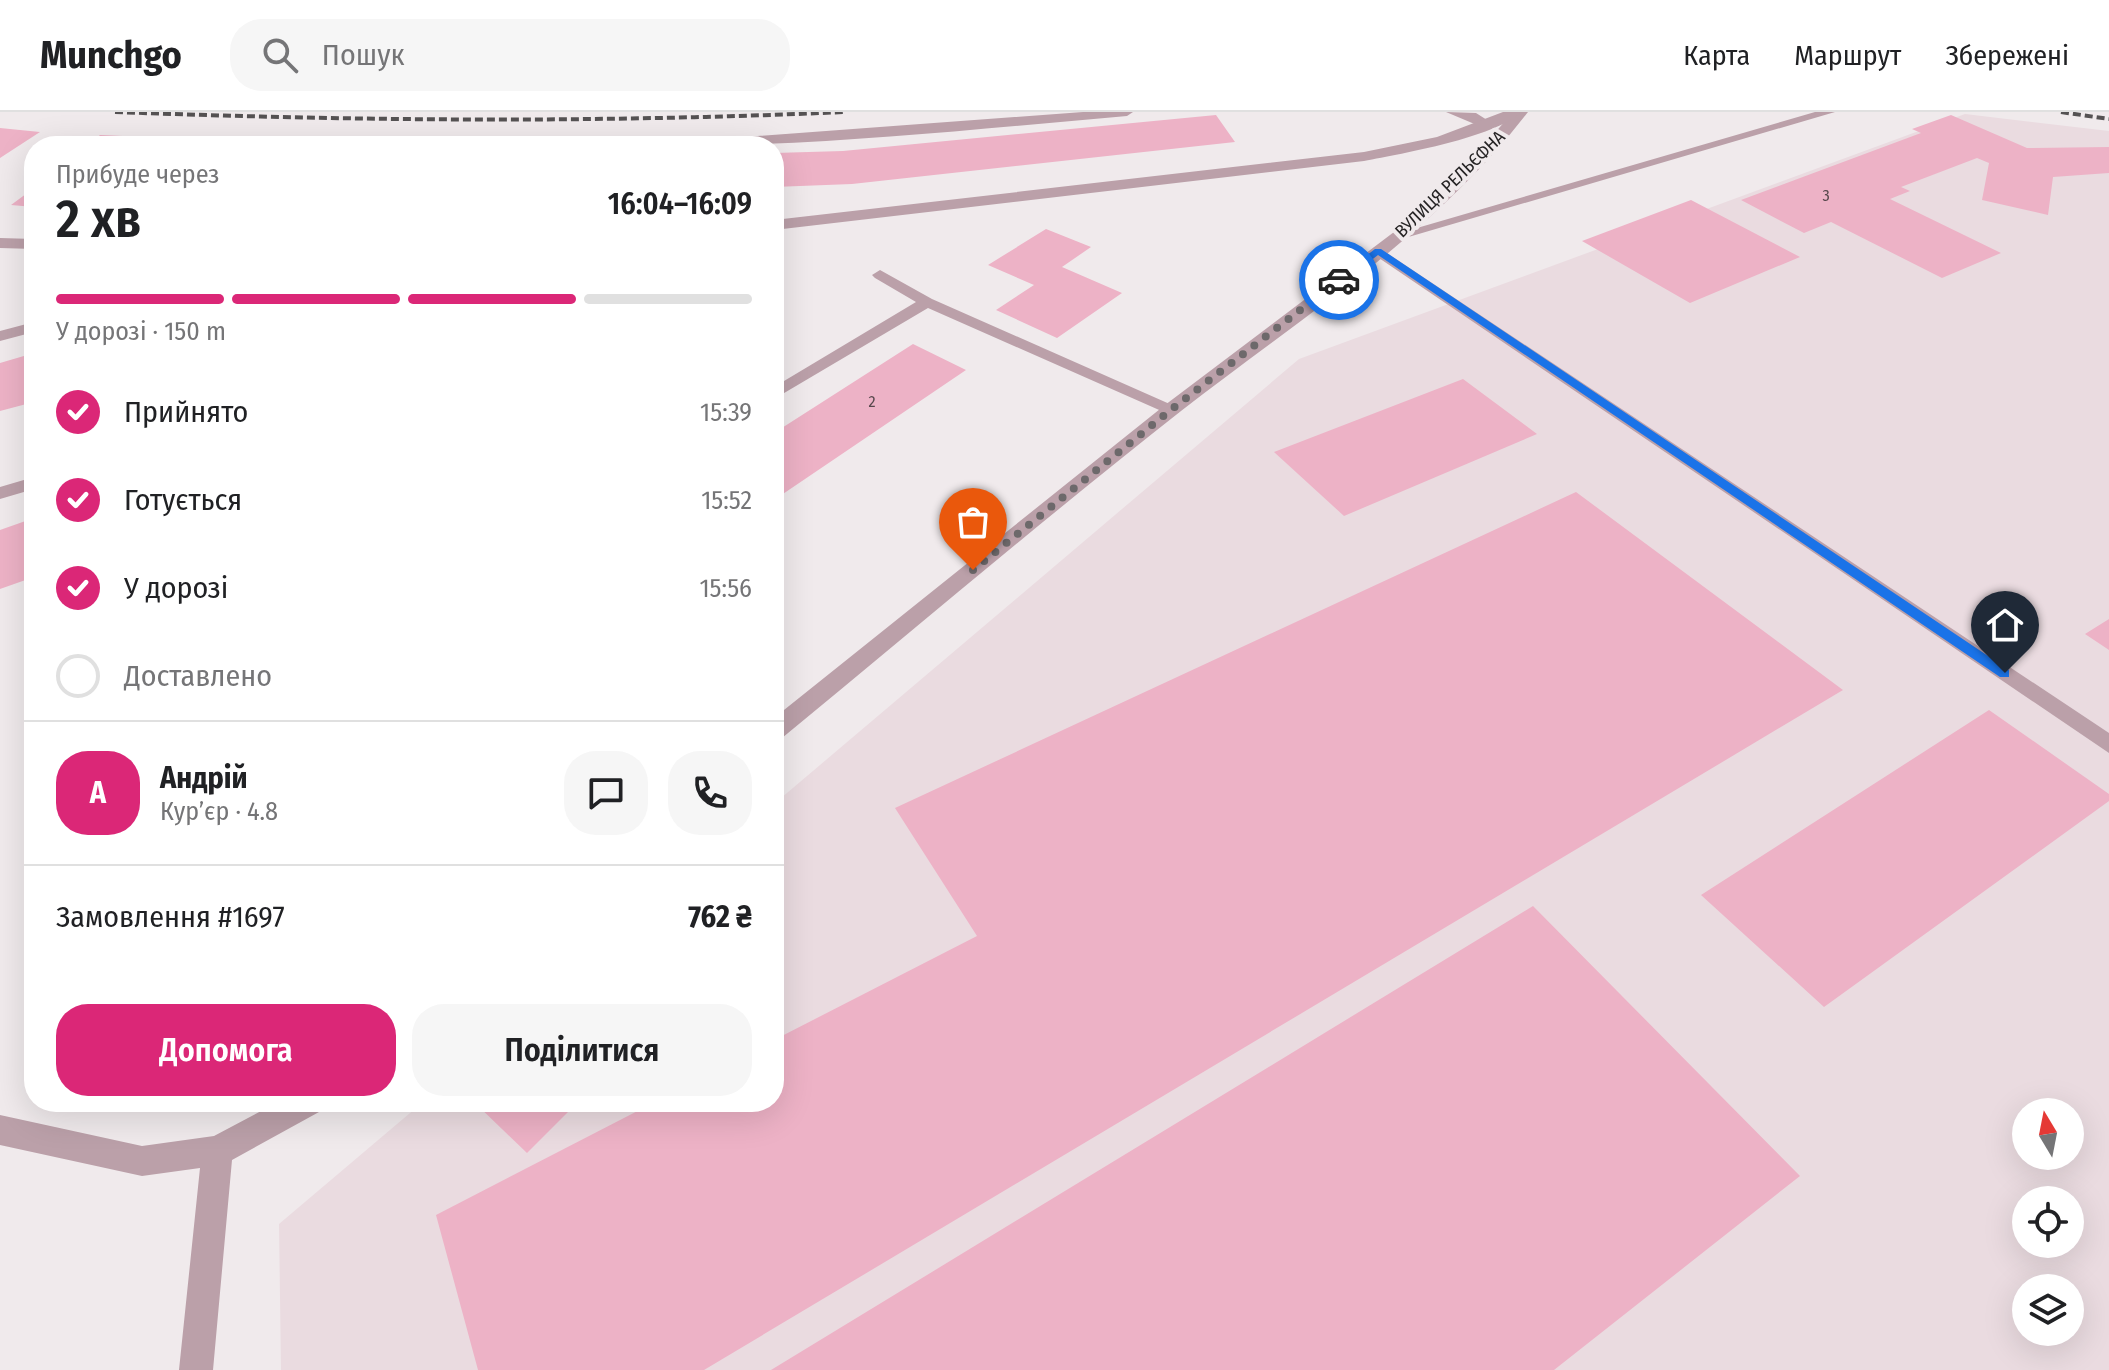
<!DOCTYPE html>
<html lang="uk">
<meta charset="utf-8">
<style>
body{margin:0;font-family:"Fira Sans Condensed",sans-serif;background:#f6f6f6;color:#202124;height:100vh;display:flex;flex-direction:column;font-size:30px;white-space:nowrap}
*{box-sizing:border-box;margin:0}
p{font-size:26px;color:#757577}
.icon{flex:none;width:44px;height:44px;fill:none;stroke:currentColor;stroke-width:2;stroke-linecap:round;stroke-linejoin:round}
.map{position:relative;flex:1;overflow:hidden}
.drawer{position:absolute;left:24px;top:24px;width:760px;height:976px;display:flex;flex-direction:column;background:#fff;border-radius:32px;box-shadow:0 8px 32px #0002}
.drawer>*{flex:none}
.needle{width:52px;rotate:350deg}
.controls{position:absolute;left:2012px;top:986px;display:grid;gap:16px}
.controls a{display:grid;place-items:center;width:72px;height:72px;border-radius:50%;background:#fff;box-shadow:0 8px 32px #0002;font-size:40px}
.pin{position:absolute;display:grid;place-items:center;width:68px;height:68px;color:#fff;margin:-82px -34px;border-radius:50% 50% 50% 0;rotate:-45deg;box-shadow:0 0 8px #0007}
.pin .icon{rotate:45deg}
.courier{position:absolute;display:grid;place-items:center;width:80px;height:80px;margin:-40px;border:6px solid #1a73e8;border-radius:50%;background:#fff;color:#222;box-shadow:0 2px 10px #0007}
.headline em{font-style:normal;font-weight:600}
.headline div{display:flex;flex-direction:column-reverse}
.headline{display:flex;align-items:center;justify-content:space-between;height:136px;padding:0 32px}
h1{font-size:52px;font-weight:600;line-height:60px}
.bar{display:grid;grid-template-columns:repeat(4,1fr);gap:12px 8px;align-content:center;height:96px;padding:0 32px}
.bar i{height:10px;border-radius:6px;background:#e0e0e0}
.bar .selected{background:#db2777}
.bar p{grid-column:span 4}
.line{display:flex;align-items:center;gap:20px;padding:0 32px;border-top:2px solid #e0e0e0}
.line div{flex:1}
.round{display:grid;place-items:center;flex:none;width:84px;height:84px;border-radius:32px;background:#f6f6f6}
ol{padding:0 32px;list-style:none}
li{display:flex;align-items:center;gap:24px;height:88px}
li p{margin-inline-start:auto}
li .icon{padding:8px;border-radius:50%;background:#db2777;color:#fff;stroke-width:4}
li:last-child{color:#757577}
li i{width:44px;height:44px;border:4px solid #e0e0e0;border-radius:50%}
.primary-button{display:flex;gap:16px;margin-top:auto;padding:16px 32px}
.primary-button a{flex:1;height:92px;border-radius:32px;background:#db2777;color:#fff;font-size:32px;font-weight:600;line-height:92px;text-align:center}
.primary-button a+a{background:#f6f6f6;color:#202124}
header{display:flex;align-items:center;gap:48px;box-sizing:border-box;height:112px;padding:0 40px;background:#fff;border-bottom:2px solid #e0e0e0}
header strong{font-size:38px}
nav{display:flex;gap:44px;margin-inline-start:auto;font-size:28px}
.search{width:560px;height:72px;background:#f6f6f6;display:flex;align-items:center;gap:20px;box-sizing:border-box;padding:0 28px;border-radius:32px;color:#757577;font-size:30px}
.map>svg:first-child{display:block}
</style>
<header>
<strong>Munchgo</strong>
<div class="search"><svg class="icon" aria-label="search" viewBox="0 0 24 24"><circle cx="10" cy="10" r="6"/><path d="M15 15l6 6"/></svg>Пошук</div>
<nav><a>Карта</a><a>Маршрут</a><a>Збережені</a></nav>
</header>
<div class="map">
<svg width="2109" height="1258" viewBox="0 0 2109 1258">
<rect width="100%" height="100%" fill="#f0eaec"/>
<!-- built -->
<path fill="#eadbe0" fill-rule="evenodd" d="M1965,2l144,17v1239h-1828l-2,-146 144,-122h351v-298l525,-445zM2026,1000h44v44h-44zM2026,1088h44v44h-44zM2026,1176h44v44h-44z"/>
<!-- building -->
<path fill="#edb2c6" d="M1216,3l19,27 -383,42 -78,3v-34l69,-2z
M1951,3l76,33 82,-1v26l-56,4 -5,38 -66,-15 7,-37 -12,-5 -76,29 9,4 -20,8 111,54 -59,25 -111,-56 -27,11 -63,-33 180,-67 -9,-4z
M0,16l40,4 -40,26z
M100,23l68,3 -9,8h-72z
M34,76v19l-23,-2z
M1691,88l109,57 -110,46 -108,-62z
M1046,117l45,18 -29,20 60,26 -65,45 -61,-28 38,-25 -46,-20z
M913,232l53,26 -192,130v-67z
M34,241v49l-34,9v-48z
M1463,267l74,55 -193,82 -70,-64z
M1576,380l267,198 -1139,680h-226l-42,-155 219,-113h119v-62l203,-104 -82,-128z
M34,406v59l-34,12v-59z
M2109,507v31l-24,-16z
M1989,598l120,84v7l-285,206 -123,-112z
M1533,794l267,270 -246,194h-783z
M474,990h104l-51,51z"/>
<g fill="none" stroke-linecap="round" stroke-linejoin="round">
<!-- service -->
<path fill="#bba0a9" fill-rule="evenodd" d="M1083,0h50l-6,4c-152,13 -305,30 -458,30l7,-4z
M1446,0l30,1 19,12 -11,3z
M1815,0h20l-430,126 -5,1 -7,-4z
M1378,135l731,486v20l-736,-499v-6z
M880,158l52,29 249,110 -3,4h-12l-238,-105 -154,91v-12l142,-85 -41,-24 -3,-3z
M34,210v10l-34,9v-10z
M34,365v12l-34,10v-12z"/>
<!-- minor -->
<path fill="#bba0a9" fill-rule="evenodd" d="M1513,0h15c-93,122 -228,206 -347,299 -135,106 -266,218 -399,327l-8,2v-22l391,-313 229,-173 72,-66z
M278,990h45l-4,10 -87,48 -19,210h-34l21,-202 -58,8 -142,-31v-30l142,31 72,-10z"/>
<!-- tertiary -->
<path fill="#bba0a9" fill-rule="evenodd" d="M1503,0h19c-30,26 -117,41 -158,49l-590,69v-10l590,-68 73,-15z
M0,126l34,1v10l-34,-1z"/>
<!-- rail -->
<path stroke="#555253" stroke-width="4" stroke-dasharray="8 4" stroke-linecap="butt" d="M115,0c243,9 486,11 729,0
M2061,0l48,7"/>
</g>
<!-- route -->
<path fill="#1a73e8" d="M1375,137h6l628,421v7h-9l-622,-422 -35,27h-7v-3z"/>
<g fill="none" stroke-linecap="round" stroke-linejoin="round">
<!-- done -->
<path stroke="#6d696b" stroke-width="8" stroke-dasharray="0 14.4" d="M973,458l199,-161 167,-129"/>
</g>
<g text-anchor="middle" dominant-baseline="central" stroke-width="8" stroke-linejoin="round" paint-order="stroke">
<!-- number labels -->
<g font-size="16" fill="#58484d">
<text x="1826" y="83">3</text>
<text x="872" y="289">2</text>
</g>
<!-- far-street labels -->
<g font-size="18" fill="#262425" stroke="#f0eaec">
<text transform="translate(1450 72) rotate(-44)">ВУЛИЦЯ РЕЛЬЄФНА</text>
</g>
</g>
</svg>
<div class="controls">
<a><svg class="needle" viewBox="-14 -14 28 28"><path d="M0-13l5 13h-10z" fill="#e53935"/><path d="M0 13l5-13h-10z" fill="#757577"/></svg></a>
<a><svg class="icon" aria-label="locate" viewBox="0 0 24 24"><circle cx="12" cy="12" r="6"/><path d="M12 2v4M12 18v4M2 12h4M18 12h4"/></svg></a>
<a><svg class="icon" aria-label="layers" viewBox="0 0 24 24"><path d="M12 4l9 5-9 5-9-5zM3 14l9 5 9-5"/></svg></a>
</div>
<div class="pin" style="left:973px;top:458px;background:#ea580c"><svg class="icon" aria-label="bag" viewBox="0 0 24 24"><path d="M5 8h14l-1 12H6zM9 8a3 3 0 0 1 6 0"/></svg></div>
<div class="pin" style="left:2005px;top:561px;background:#1f2937"><svg class="icon" aria-label="home" viewBox="0 0 24 24"><path d="M3 11l9-7 9 7M6 9v11h12V9"/></svg></div>
<div class="courier" style="left:1339px;top:168px"><svg class="icon" aria-label="car" viewBox="0 0 24 24"><path d="M5 17H2v-5l4-1 3-4h7l3 4 3 1v5h-3M9 17h6M6 11h13"/><circle cx="7" cy="17" r="2"/><circle cx="17" cy="17" r="2"/></svg></div>
<section class="drawer">
<div class="headline"><div><h1>2 хв</h1><p>Прибуде через</p></div><em>16:04–16:09</em></div>
<div class="bar"><i class="selected"></i><i class="selected"></i><i class="selected"></i><i></i><p>У дорозі · 150 m</p></div>
<ol>
<li><svg class="icon" aria-label="check" viewBox="0 0 24 24"><path d="M5 12l5 5 9-10"/></svg>Прийнято<p>15:39</p></li>
<li><svg class="icon" aria-label="check" viewBox="0 0 24 24"><path d="M5 12l5 5 9-10"/></svg>Готується<p>15:52</p></li>
<li><svg class="icon" aria-label="check" viewBox="0 0 24 24"><path d="M5 12l5 5 9-10"/></svg>У дорозі<p>15:56</p></li>
<li><i></i>Доставлено</li>
</ol>
<div class="line" style="height:144px"><b class="round" style="background:#db2777;color:#fff">А</b><div><b>Андрій</b><p>Кур’єр · 4.8</p></div><a class="round"><svg class="icon" aria-label="chat" viewBox="0 0 24 24"><path d="M4 5h16v11H9l-5 4z"/></svg></a><a class="round"><svg class="icon" aria-label="phone" viewBox="0 0 24 24"><path d="M5 4h4l2 5-3 2q2 4 5 5l2-3 5 2v4C11 20 4 13 5 4z"/></svg></a></div>
<div class="line" style="height:104px"><div>Замовлення #1697</div><b>762 ₴</b></div>
<div class="primary-button"><a>Допомога</a><a>Поділитися</a></div>
</section>
</div>
